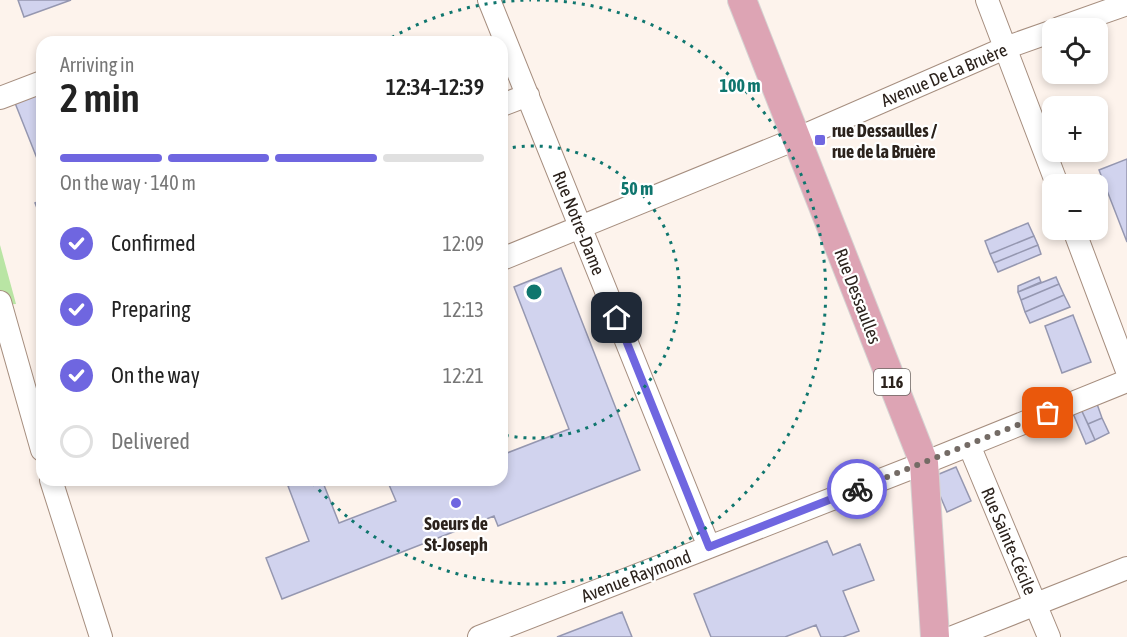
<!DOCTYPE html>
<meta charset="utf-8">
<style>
body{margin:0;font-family:"Asap Condensed",sans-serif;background:#f2f2f2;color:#222;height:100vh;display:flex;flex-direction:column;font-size:22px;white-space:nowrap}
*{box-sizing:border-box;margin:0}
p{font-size:20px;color:#767676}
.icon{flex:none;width:33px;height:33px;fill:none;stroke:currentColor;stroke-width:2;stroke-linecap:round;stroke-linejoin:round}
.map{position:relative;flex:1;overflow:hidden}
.side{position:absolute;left:36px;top:36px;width:472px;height:450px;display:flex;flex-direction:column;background:#fff;border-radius:18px;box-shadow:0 3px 9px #0003}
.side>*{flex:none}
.buttons{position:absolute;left:1042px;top:18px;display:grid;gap:12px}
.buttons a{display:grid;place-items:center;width:66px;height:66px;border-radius:12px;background:#fff;box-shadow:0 3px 9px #0003;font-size:30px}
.pin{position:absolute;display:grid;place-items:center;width:51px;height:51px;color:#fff;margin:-26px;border-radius:12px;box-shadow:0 3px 9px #0006}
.courier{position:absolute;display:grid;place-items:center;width:60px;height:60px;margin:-30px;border:4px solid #6f66e0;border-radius:50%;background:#fff;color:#222;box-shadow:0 2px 8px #0007}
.headline em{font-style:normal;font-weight:600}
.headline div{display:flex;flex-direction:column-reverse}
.headline{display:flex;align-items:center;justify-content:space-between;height:102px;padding:0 24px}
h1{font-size:39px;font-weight:600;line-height:45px}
.bar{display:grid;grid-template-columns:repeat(4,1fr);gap:9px 6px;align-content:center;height:72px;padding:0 24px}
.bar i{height:8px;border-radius:4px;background:#e0e0e0}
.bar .selected{background:#6f66e0}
.bar p{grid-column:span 4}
ol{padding:0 24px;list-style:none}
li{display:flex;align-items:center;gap:18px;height:66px}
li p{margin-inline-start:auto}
li .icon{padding:6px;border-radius:50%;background:#6f66e0;color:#fff;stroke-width:4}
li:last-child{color:#767676}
li i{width:33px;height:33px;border:3px solid #e0e0e0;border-radius:50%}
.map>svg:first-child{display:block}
</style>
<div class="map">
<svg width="1127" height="637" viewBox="0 0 1127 637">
<rect width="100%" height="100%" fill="#fdf3ec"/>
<!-- green -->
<path fill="#b9e5a4" d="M0,245l16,59 -16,1z"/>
<!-- building -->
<path fill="#d1d3ee" stroke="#9597b0" stroke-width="1.5" d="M18,0h53l-47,17z
M42,92v79l-27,-68z
M1127,159v83l-28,-72z
M42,200v21l-7,-18z
M1028,223l6,13 -44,18 -5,-13z
M1034,236l4,9 -44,18 -4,-9z
M1038,245l3,9 -43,18 -4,-9z
M561,268l79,202 -142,56 -4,-10 -212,83 -16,-41 43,-17 -21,-55 15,-6h19l17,43 57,-22 -9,-21h115v-25l67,-26 -55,-142z
M1039,277l2,5 -23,10v-6z
M1056,277l3,7 -38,16 -3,-8z
M1059,284l5,11 -39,17 -4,-12z
M1064,295l6,12 -40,16 -5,-11z
M1073,315l18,47 -29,11 -17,-47z
M1096,401l6,17 -14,6 -8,-17z
M1080,407l15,33 -9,4 -14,-33z
M1102,418l7,15 -14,7 -7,-16z
M956,467l15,34 -24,11 -15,-35z
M827,541l6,14 27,-11 14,36 -31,11 16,40 -16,6h-22l-5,-12 -31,12h-74l-17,-43z
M622,612l10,25h-75z"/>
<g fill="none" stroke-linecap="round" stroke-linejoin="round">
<!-- minor casing -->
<g stroke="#a68e7f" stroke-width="24">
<path id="minor" d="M489,0l220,547
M987,0l70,184
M1059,28l68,-24
M0,98l42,-16
M502,105l26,-10
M1074,230l53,141
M502,259l294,-120 209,-91 48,-17
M0,302l42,148
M969,445l80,192
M51,480l50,157
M479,637l445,-174 203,-82
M953,637l174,-69"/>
</g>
<!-- major casing -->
<g stroke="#d5d3d2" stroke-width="30">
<path id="major" d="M742,0l182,463 11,174"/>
</g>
<!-- minor -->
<use href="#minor" stroke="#fff" stroke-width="22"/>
<!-- major -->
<use href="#major" stroke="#dda4b4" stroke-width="28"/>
</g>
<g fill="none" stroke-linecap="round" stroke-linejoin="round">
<!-- done -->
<path stroke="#746b65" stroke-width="6" stroke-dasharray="0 10.8" d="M857,489l191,-76"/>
<!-- route -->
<path stroke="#6f66e0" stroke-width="8" d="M617,318l92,229 148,-58"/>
</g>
<!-- distance rings -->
<g fill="none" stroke="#0f766e" stroke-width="3" stroke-dasharray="3 6">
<path d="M504 149A146 146 0 1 1 504 435"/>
<path d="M384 42A292 292 0 0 1 531 0M537 0A292 292 0 1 1 312 482"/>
</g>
<!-- markers -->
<g fill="#6f66e0" stroke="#fff" stroke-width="2">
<rect x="814" y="134" width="12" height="12" rx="3"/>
<circle cx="456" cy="503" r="6"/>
</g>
<g text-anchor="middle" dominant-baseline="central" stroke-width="4.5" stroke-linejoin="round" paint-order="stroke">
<!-- shield labels -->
<rect fill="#fff" stroke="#6b6460" stroke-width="1.5" x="874" y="369" width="36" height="26" rx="4.5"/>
<g font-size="16" font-weight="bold" fill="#2b221c">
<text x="892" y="382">116</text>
</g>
<!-- street labels -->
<g font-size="18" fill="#2b221c" stroke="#fff">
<text transform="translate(944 75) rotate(-23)">Avenue De La Bruère</text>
<text transform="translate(579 223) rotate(68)">Rue Notre-Dame</text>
<text transform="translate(858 296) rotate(69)">Rue Dessaulles</text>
<text transform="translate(1009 541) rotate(67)">Rue Sainte-Cécile</text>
<text transform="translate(636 576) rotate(-21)">Avenue Raymond</text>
</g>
<!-- poi labels -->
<g font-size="18" font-weight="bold" fill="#2b221c" stroke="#fff" text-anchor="start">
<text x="832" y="130">rue Dessaulles /<tspan x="832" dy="21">rue de la Bruère</tspan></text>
<text x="456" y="523" text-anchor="middle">Soeurs de<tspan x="456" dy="21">St-Joseph</tspan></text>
</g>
</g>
<circle cx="534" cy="292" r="9" fill="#0f766e" stroke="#fff" stroke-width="3"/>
<g font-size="18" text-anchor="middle" font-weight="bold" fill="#0f766e" stroke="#fff" stroke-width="4.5" stroke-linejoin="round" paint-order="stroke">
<text x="740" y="92">100 m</text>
<text x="637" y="195">50 m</text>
</g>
</svg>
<div class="buttons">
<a><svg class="icon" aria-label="locate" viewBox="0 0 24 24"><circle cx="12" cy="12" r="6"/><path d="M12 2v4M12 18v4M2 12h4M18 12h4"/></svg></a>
<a>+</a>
<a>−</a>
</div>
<div class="pin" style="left:1048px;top:413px;background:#ea580c"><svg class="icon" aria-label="bag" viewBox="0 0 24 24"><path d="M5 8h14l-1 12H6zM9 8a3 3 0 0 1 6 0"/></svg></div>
<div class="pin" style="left:617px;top:318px;background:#1f2937"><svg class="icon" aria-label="home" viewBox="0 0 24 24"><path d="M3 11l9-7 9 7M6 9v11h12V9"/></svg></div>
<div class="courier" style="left:857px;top:489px"><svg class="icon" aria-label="bike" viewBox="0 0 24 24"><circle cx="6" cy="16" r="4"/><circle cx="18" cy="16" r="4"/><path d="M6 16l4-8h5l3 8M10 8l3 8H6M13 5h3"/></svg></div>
<section class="side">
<div class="headline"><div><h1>2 min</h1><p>Arriving in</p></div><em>12:34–12:39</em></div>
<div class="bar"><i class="selected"></i><i class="selected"></i><i class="selected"></i><i></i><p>On the way · 140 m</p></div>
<ol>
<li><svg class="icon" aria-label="check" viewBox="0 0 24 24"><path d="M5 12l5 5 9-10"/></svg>Confirmed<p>12:09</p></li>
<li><svg class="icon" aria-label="check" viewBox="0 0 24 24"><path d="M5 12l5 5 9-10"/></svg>Preparing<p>12:13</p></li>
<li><svg class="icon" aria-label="check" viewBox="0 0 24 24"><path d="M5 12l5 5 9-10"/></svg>On the way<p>12:21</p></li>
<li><i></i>Delivered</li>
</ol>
</section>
</div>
